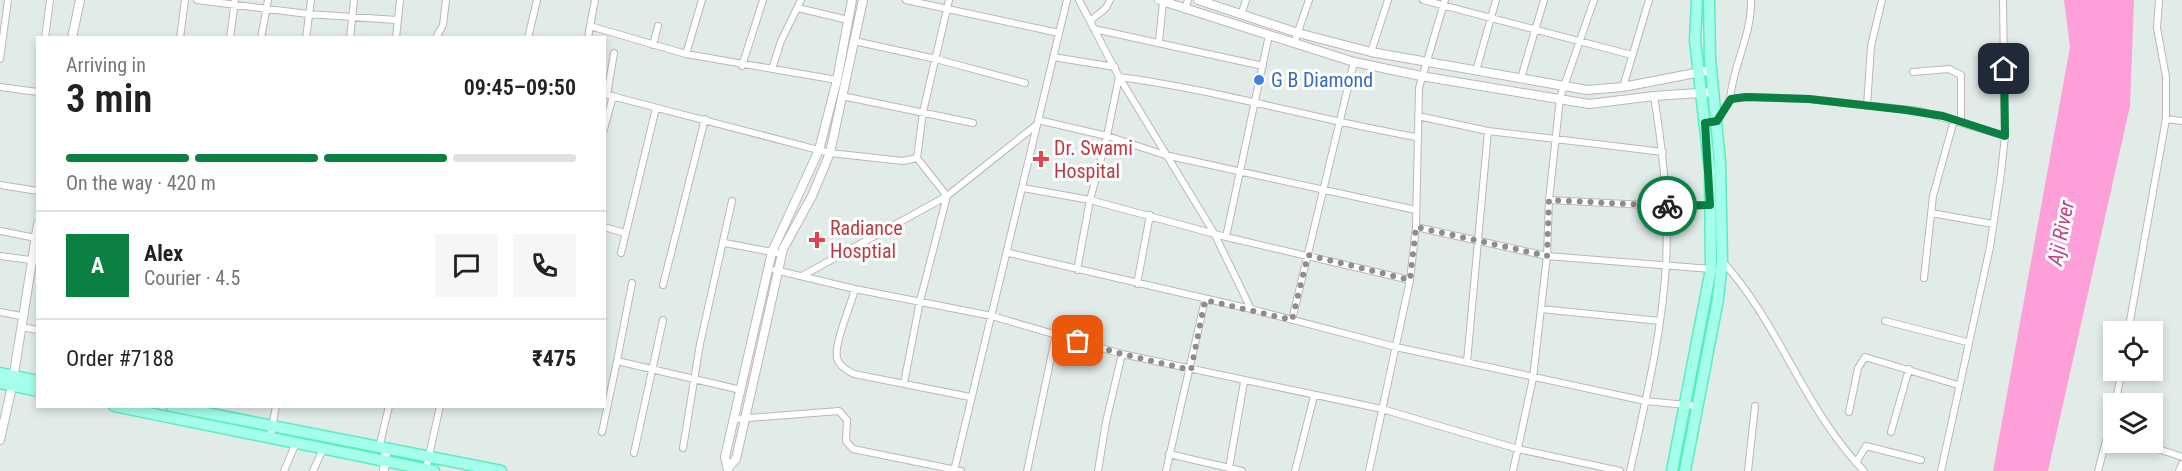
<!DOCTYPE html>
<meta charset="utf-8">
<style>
body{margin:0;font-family:"Roboto Condensed",sans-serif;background:#f6f6f6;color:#222;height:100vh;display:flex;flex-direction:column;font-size:22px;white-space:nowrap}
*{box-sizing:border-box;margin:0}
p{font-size:20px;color:#767676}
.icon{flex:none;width:33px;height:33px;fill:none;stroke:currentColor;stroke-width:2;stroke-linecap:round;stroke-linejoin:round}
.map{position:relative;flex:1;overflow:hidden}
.drawer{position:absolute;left:36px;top:36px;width:570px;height:372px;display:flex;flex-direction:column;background:#fff;border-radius:0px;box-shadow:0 3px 9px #0003}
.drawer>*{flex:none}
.fabs{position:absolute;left:2103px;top:321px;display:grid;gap:12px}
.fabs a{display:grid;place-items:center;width:60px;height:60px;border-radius:0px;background:#fff;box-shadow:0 3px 9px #0003;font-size:30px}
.pin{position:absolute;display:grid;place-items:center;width:51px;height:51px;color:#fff;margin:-26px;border-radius:12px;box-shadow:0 3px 9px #0006}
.courier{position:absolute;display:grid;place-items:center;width:60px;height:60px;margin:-30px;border:4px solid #0b8043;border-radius:50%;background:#fff;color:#222;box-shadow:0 2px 8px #0007}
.head em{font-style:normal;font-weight:600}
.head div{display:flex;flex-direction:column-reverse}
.head{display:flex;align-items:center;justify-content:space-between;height:102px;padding:0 30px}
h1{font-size:39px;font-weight:600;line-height:45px}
.bar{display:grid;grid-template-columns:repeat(4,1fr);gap:9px 6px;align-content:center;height:72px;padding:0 30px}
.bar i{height:8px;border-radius:4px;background:#e0e0e0}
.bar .active{background:#0b8043}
.bar p{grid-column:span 4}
.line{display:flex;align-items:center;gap:15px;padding:0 30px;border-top:2px solid #e0e0e0}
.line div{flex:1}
.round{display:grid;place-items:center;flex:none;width:63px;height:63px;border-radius:0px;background:#f6f6f6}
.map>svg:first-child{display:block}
</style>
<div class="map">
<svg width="2182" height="471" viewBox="0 0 2182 471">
<rect width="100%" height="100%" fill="#e1ece9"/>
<!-- water -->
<path fill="#fda0d9" d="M2064,0h70l-4,106 -82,365h-55l77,-424z"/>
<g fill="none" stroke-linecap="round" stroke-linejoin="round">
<!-- minor casing -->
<g stroke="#bdb6b9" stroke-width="8">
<path id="minor" d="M197,0l111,14 89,6
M595,0l-5,26 96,28 151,26
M906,0l153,33
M1079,0l40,77 95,156 37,76
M1423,0l209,55
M798,8l50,12
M1185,9l3,-9
M1241,15l5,-15
M1090,21l16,-13 4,-8
M1094,29l169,37
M45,38l5,-38
M180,38l5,-38
M230,38l5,-38
M261,38l7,-38
M306,38l5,-38
M350,38l4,-38
M396,38l4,-38
M436,38l7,-13 3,-25
M528,38l9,-38
M588,38l2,-12
M854,41l82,18 89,24
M1159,41l4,-39
M1294,43l15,-43
M653,45l5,-19
M1371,52l17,-52
M686,54l16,-54
M1053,57l62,10
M0,59l8,-59
M742,66l21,-66
M772,69l9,-28 20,-41
M1476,71l20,-71
M1913,72l36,-3 12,6v48
M1521,78l23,-78
M0,87l38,5
M1623,87l26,-87
M604,94l226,59 73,8 14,-3
M607,95l7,-42
M842,96l131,27
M1730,99c3,-34 22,-64 21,-99
M1867,106l4,-60 11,-46
M1418,116l70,15 175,21
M2166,119l16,2
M1038,120l69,16 -17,64 -13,70
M1705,123l12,-2 13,-22 16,-2 63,2 111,12 85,25
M604,129l9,-33
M0,185l38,6
M1023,188l67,12 136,37 184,43
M1549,200l116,6 45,-1
M1416,210l-251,-55 -58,-19 12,-59c100,13 198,43 297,60
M1931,213l62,11
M604,227l21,6
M1416,227l131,29 164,13
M0,231l36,7
M1226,237l43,-202
M725,243l57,11
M621,253l35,-145
M1009,253l242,56 145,38 249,54 52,5
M0,256l38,5
M1723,262c57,63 81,147 141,209
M775,270l80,19 137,27 130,38 260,55 136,40 102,22
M802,276l145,-80 88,-70
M1924,278l9,-82 21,-76
M632,283l-15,78 124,29
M1137,284l13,-69
M663,285l42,-166
M855,289c-4,16 -21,54 -18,69 2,8 10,12 17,16l116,23
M1541,309l119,12
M0,312l21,4
M1292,320l62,-258
M1885,321l82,21
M21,327l17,3
M2128,332l38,-213v-42l-9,-49 2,-28
M1467,362l21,-231
M904,383l16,-82 27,-105 -30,-38 6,-46 26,-112
M2115,404l7,-34
M1849,412l9,-44 7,-11 93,28
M735,419l104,-8 8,9 -1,21 7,8 108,22
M602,432l15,-71
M1891,432l18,-63
M270,438l6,-32
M379,448l10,-42
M683,448l17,-104 32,-143
M2155,448l27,9
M634,453l29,-133
M1169,454l73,17
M1856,463l10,-17 55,14
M1229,468l15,-86
M426,469l14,-63
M284,471l12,-28
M313,471l10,-22
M954,471l113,-471
M1027,471l29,-137
M1098,471l8,-49 16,-68
M1166,471l39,-171
M1295,471l19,-75
M1369,471l41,-191 6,-53 3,-139 26,-88
M1513,471l20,-93 14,-122 2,-56 11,-102 34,-98
M1630,471c15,-68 32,-137 36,-207 3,-56 -3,-113 -12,-168
M1748,471l7,-65
M1941,471l49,-224 11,-74 4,-37 -2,-136
M2098,471l16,-60
M2179,471l3,-7"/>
</g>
<!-- tertiary casing -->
<g stroke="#bdb6b9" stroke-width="10">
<path id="tertiary" d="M1159,0l195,62 67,14 168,28 65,-8 59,-4
M1198,0l100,33 73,19 216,38 36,-3 88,-17
M72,38l8,-38
M0,440l12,-54 26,-162
M729,467l7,-8 47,-210 29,-53 18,-43 33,-153
M384,471l2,-21
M728,471l-3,-14 47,-205 47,-102 18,-70 15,-80"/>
</g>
<!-- primary casing -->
<g stroke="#58eebd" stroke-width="13">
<path id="primary" d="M0,373l38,8
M0,383l38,8
M114,406l320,65
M171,406l330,65
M1672,471l39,-202 -1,-98 -15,-131 2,-40
M1685,471l33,-172 4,-37 -2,-100 -10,-103 -1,-59"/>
</g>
<!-- minor -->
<use href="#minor" stroke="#fff" stroke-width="6"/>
<!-- tertiary -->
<use href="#tertiary" stroke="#fff" stroke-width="8"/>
<!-- primary -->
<use href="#primary" stroke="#a5fdeb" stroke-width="10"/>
</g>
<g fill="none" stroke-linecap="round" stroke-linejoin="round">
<!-- done -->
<path stroke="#8e8c8e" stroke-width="6" stroke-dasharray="0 10.8" d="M1078,341l44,13 69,16 14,-70 87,20 16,-65 102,25 6,-53 131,29 2,-56 118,6"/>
<!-- route -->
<path stroke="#0b8043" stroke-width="8" d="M1667,206l43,-1 -5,-82 12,-2 14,-22 15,-2 63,2 97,11 37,6 62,20 -1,-67"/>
</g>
<!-- markers -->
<circle fill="#3f7fe0" stroke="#fff" stroke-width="2" cx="1259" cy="80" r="6"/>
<g fill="#e0444e" stroke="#fff" stroke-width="2">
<path d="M1038 150h6v6h6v6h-6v6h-6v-6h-6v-6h6z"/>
<path d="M814 231h6v6h6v6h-6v6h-6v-6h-6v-6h6z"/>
</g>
<g text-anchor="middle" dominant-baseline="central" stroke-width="6" stroke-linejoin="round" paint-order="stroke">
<!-- shop labels -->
<g font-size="20" fill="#366cbe" stroke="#fff" text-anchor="start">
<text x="1271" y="80">G B Diamond</text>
</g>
<!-- health labels -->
<g font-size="20" fill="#be3a42" stroke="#fff" text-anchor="start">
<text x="1054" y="148">Dr. Swami<tspan x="1054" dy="23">Hospital</tspan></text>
<text x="830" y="228">Radiance<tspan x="830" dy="23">Hosptial</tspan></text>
</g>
<!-- water labels -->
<g font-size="21" font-style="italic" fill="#bf4485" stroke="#fff">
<text transform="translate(2061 233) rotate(-79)">Aji River</text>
</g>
</g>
</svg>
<div class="fabs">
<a><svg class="icon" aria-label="locate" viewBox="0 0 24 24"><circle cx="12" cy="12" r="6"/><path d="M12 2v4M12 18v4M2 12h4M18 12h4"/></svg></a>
<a><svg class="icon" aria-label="layers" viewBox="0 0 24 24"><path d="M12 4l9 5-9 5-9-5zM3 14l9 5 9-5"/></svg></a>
</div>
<div class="pin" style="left:1078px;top:341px;background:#ea580c"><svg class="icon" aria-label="bag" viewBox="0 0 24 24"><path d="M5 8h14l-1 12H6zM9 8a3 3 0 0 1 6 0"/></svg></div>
<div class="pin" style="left:2004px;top:69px;background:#1f2937"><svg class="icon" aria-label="home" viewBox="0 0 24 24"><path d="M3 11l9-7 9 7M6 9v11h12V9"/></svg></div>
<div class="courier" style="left:1667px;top:206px"><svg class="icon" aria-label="bike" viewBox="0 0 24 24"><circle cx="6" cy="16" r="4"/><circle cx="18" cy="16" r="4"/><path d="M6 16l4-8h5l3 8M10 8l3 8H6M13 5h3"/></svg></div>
<section class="drawer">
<div class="head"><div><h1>3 min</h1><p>Arriving in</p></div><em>09:45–09:50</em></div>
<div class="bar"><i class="active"></i><i class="active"></i><i class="active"></i><i></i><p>On the way · 420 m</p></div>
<div class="line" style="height:108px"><b class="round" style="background:#0b8043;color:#fff">A</b><div><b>Alex</b><p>Courier · 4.5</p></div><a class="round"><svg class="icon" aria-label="chat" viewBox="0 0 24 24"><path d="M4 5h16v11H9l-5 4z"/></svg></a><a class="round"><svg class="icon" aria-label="phone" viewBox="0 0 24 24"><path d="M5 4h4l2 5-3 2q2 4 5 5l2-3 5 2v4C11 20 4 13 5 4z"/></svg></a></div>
<div class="line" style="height:78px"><div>Order #7188</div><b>₹475</b></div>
</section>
</div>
